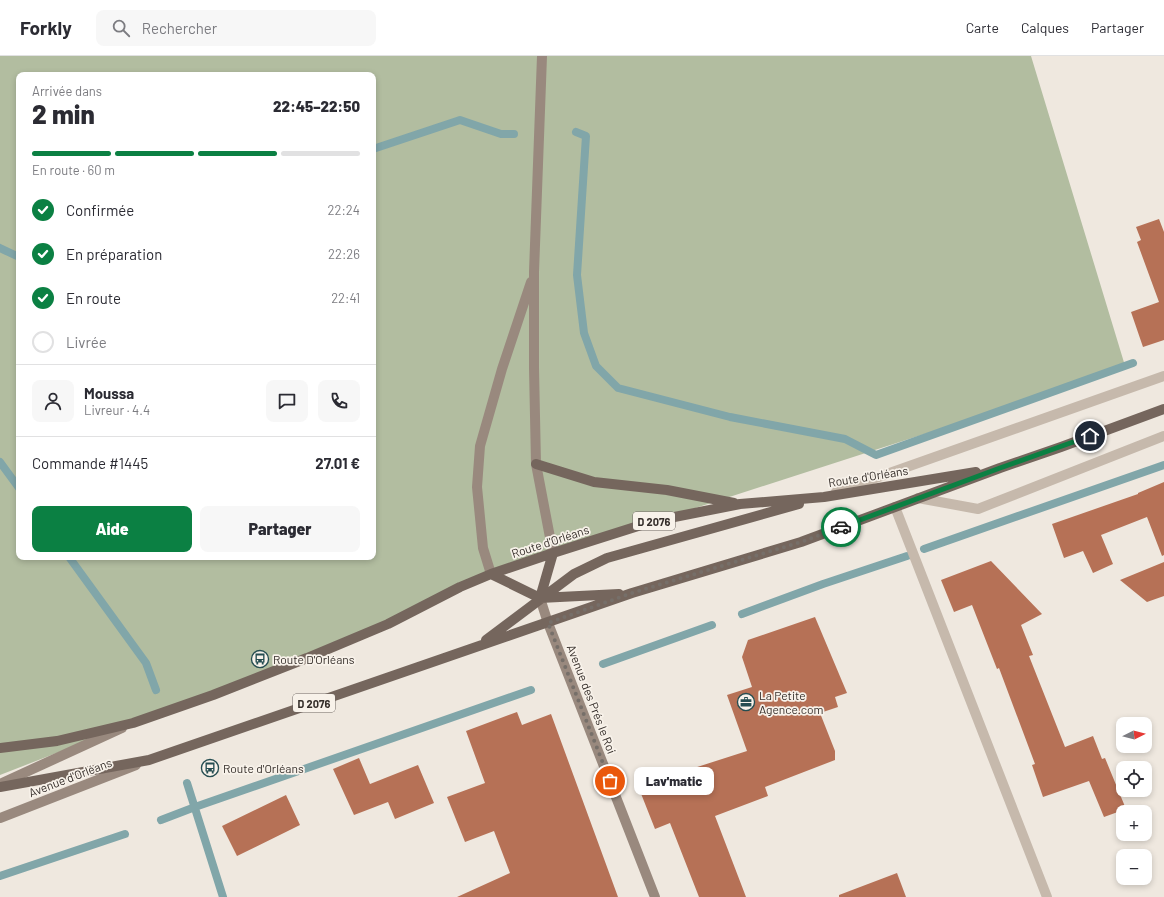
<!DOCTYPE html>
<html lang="fr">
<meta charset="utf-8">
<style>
body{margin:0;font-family:Barlow,sans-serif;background:#f7f7f7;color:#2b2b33;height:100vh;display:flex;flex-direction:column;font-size:15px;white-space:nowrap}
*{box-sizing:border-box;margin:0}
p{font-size:13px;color:#7c7c81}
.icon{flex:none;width:22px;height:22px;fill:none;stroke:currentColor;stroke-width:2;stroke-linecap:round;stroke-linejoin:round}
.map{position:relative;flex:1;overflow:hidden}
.drawer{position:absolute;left:16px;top:16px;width:360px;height:488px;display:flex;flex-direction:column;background:#fff;border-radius:8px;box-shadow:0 2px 6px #0003}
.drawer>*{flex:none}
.needle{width:26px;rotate:84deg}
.tools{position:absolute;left:1116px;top:661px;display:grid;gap:8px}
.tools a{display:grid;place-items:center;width:36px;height:36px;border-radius:8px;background:#fff;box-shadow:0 2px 6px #0003;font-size:20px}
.pin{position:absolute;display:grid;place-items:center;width:34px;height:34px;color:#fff;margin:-17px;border:2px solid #fff;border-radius:50%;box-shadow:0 1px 4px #0007}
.courier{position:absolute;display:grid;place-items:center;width:40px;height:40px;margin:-20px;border:3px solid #0b8043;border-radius:50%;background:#fff;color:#222;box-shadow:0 1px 5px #0007}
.bubble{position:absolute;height:28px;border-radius:8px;background:#fff;box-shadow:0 2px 6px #0003;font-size:13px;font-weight:800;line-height:28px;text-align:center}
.summary em{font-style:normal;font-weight:800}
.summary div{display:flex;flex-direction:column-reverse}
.summary{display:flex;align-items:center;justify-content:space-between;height:68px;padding:0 16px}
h1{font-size:26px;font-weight:800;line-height:30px}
.bar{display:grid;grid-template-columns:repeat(4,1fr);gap:6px 4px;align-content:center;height:48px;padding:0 16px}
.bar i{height:5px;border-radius:3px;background:#e1e1e2}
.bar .on{background:#0b8043}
.bar p{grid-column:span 4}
.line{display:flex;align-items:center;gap:10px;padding:0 16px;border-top:1px solid #e1e1e2}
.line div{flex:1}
.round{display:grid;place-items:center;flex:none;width:42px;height:42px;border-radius:8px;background:#f7f7f7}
ol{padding:0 16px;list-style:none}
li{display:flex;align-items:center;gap:12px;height:44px}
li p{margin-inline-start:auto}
li .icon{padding:4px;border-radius:50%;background:#0b8043;color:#fff;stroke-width:4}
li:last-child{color:#7c7c81}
li i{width:22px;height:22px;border:2px solid #e1e1e2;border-radius:50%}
.action{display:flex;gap:8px;margin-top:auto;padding:8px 16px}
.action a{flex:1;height:46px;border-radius:8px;background:#0b8043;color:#fff;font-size:16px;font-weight:800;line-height:46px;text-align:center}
.action a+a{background:#f7f7f7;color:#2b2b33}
header{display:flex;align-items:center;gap:24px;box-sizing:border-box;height:56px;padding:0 20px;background:#fff;border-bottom:1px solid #e1e1e2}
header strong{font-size:19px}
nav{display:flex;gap:22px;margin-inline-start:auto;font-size:14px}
.search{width:280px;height:36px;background:#f7f7f7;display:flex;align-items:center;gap:10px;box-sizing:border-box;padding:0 14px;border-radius:8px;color:#7c7c81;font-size:15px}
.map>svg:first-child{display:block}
</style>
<header>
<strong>Forkly</strong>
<div class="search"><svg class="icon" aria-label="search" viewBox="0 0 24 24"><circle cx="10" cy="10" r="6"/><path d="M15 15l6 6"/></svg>Rechercher</div>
<nav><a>Carte</a><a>Calques</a><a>Partager</a></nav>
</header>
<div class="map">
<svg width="1164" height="841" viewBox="0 0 1164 841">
<rect width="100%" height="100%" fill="#efe8df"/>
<!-- green -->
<path fill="#b2bda0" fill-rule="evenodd" d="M0,0h1031l95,313 -635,205 -103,50 -388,151zM19,19h354v482h-354z"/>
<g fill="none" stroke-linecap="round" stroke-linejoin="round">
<!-- stream -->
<path stroke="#81a6a9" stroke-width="8" d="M576,76l10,4 -9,139 7,58 12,33 22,22 112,29 115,22 31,16 257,-92
M373,93l87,-29 41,14h13
M0,192l19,9
M0,406l19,26
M924,493l240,-84
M69,501l77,106 10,27
M742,558l81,-30 84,-28
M603,608l109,-39
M187,727l36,114
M161,764l34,-13 336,-117
M0,820l125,-42"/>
</g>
<!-- building -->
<path fill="#b67156" d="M1159,163l5,13v108l-21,7 -12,-35 28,-10 -22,-60 4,-2 -5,-13z
M1164,426v73l-2,1 -15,-39 -46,18 12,29 -20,9 -10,-22 -19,7 -12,-34 86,-30v-1z
M991,505l51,53 -21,11 12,30 -4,1 36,91 28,-11 9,23 3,-1 21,51 -22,8 -15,-36 -46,16 -11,-32 3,-1 -36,-96 -2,1 -25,-64 -18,7 -13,-32z
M1164,506v34l-17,6 -27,-22z
M815,561l32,76 -12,4 3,10 -18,6 15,38v9l-70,27 3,9 -53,20 31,81h-47l-29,-74 -15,6 -17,-43 109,-35 -20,-56 25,-8 -10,-30 6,-17z
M517,656l5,13 29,-11 67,183h-161l53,-24 -16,-42 -29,11 -18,-45 38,-14 -19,-52z
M359,702l11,26 48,-19 16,38 -39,16 -7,-17 -34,13 -21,-46z
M286,739l14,30 -63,31 -15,-30z
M897,817l9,24h-67v-2z"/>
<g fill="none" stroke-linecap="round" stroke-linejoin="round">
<!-- street -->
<path stroke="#c6b9ac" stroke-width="10" d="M836,436l328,-116
M918,442l60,11 186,-73
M895,451l152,390"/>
<!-- secondary -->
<path stroke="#99897e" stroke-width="10" d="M542,0l-8,216v96l2,96 17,89
M491,518l-8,-26 -6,-61 3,-41 22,-77 29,-87
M540,542l8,25 107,274
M0,728l122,-56
M0,762l136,-53"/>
<!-- primary -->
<path stroke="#75665d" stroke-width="10" d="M536,408l58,18 73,8 67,13
M491,518l49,24 79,-4
M540,542l13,-45
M486,584l88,-66 33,-16 192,-54
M0,692l57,-7 76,-18 80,-28 94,-37 81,-34 72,-37 31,-13 62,-21 101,-32 86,-17 84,-7 152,-25
M0,731l149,-27 483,-167 169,-51 199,-74 61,-21 103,-38"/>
</g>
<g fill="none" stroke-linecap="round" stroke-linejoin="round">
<!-- done -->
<path stroke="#766f69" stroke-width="4" stroke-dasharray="0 7.2" d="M610,725l-62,-158 84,-30 169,-51 40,-15"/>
<!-- route -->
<path stroke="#0b8043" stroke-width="5" d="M841,471l159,-59 90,-32"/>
</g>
<!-- icons -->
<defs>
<g id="bus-ring" transform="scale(0.9)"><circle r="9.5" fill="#f8f2ea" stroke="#254d51" stroke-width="1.5"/><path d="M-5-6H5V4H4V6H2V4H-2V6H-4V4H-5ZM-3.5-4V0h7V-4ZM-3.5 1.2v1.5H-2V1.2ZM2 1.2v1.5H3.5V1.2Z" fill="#254d51"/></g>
<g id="office-ring" transform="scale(0.9)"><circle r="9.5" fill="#f8f2ea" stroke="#254d51" stroke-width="1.5"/><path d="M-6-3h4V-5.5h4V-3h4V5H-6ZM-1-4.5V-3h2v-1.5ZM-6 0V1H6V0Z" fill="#254d51"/></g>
</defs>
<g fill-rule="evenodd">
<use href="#bus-ring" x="260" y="603"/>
<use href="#office-ring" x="746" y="646"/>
<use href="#bus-ring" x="210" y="712"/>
</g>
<g text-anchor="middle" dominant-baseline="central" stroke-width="3.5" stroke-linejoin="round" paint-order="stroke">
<!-- shield labels -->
<g fill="#f8f2ea" stroke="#706964" stroke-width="1">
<rect x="633" y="456" width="42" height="18" rx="3"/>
<rect x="293" y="638" width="42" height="18" rx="3"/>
</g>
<g font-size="11" font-weight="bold" fill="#352e2a">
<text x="654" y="465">D 2076</text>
<text x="314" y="647">D 2076</text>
</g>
<!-- street labels -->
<g font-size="12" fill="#352e2a" stroke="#f8f2ea">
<text transform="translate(868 420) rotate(-9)">Route d'Orléans</text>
<text transform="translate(550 485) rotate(-18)">Route d'Orléans</text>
<text transform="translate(592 643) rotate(69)">Avenue des Prés le Roi</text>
<text transform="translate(70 721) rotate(-21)">Avenue d'Orléans</text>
</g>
<!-- poi labels -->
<g font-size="12" fill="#352e2a" stroke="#f8f2ea" text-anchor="start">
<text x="273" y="603">Route D'Orléans</text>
<text x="759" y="639">La Petite<tspan x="759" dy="14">Agence.com</tspan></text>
<text x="223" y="712">Route d'Orléans</text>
</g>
</g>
</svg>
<div class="tools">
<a><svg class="needle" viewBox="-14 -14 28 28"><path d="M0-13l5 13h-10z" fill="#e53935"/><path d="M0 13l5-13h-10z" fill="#7c7c81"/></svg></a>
<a><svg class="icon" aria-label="locate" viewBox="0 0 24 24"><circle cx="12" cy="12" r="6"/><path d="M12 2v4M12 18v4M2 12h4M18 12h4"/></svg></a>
<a>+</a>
<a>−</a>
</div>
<div class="pin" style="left:610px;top:725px;background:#ea580c"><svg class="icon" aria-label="bag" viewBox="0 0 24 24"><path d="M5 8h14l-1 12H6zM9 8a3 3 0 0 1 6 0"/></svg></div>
<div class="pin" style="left:1090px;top:380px;background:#1f2937"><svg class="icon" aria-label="home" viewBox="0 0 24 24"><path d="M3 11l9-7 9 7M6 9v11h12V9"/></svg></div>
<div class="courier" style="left:841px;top:471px"><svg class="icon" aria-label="car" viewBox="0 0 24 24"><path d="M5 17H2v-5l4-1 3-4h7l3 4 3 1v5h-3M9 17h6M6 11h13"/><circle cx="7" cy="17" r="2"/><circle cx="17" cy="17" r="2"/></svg></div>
<div class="bubble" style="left:634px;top:711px;width:80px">Lav'matic</div>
<section class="drawer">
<div class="summary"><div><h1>2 min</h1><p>Arrivée dans</p></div><em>22:45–22:50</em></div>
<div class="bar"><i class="on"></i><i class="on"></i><i class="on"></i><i></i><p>En route · 60 m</p></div>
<ol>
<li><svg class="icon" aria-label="check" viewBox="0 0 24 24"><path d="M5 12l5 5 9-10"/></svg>Confirmée<p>22:24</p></li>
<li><svg class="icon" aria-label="check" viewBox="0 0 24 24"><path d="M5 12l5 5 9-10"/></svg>En préparation<p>22:26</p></li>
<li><svg class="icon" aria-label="check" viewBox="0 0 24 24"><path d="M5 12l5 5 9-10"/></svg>En route<p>22:41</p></li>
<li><i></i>Livrée</li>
</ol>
<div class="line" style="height:72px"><a class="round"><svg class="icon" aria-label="person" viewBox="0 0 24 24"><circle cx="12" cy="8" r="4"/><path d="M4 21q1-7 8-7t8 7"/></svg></a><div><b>Moussa</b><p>Livreur · 4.4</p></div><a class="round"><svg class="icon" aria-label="chat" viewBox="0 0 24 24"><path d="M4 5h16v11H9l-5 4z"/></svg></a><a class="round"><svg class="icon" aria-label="phone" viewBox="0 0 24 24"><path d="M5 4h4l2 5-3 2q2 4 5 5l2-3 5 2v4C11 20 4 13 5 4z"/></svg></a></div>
<div class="line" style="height:52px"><div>Commande #1445</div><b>27.01 €</b></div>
<div class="action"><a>Aide</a><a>Partager</a></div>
</section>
</div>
